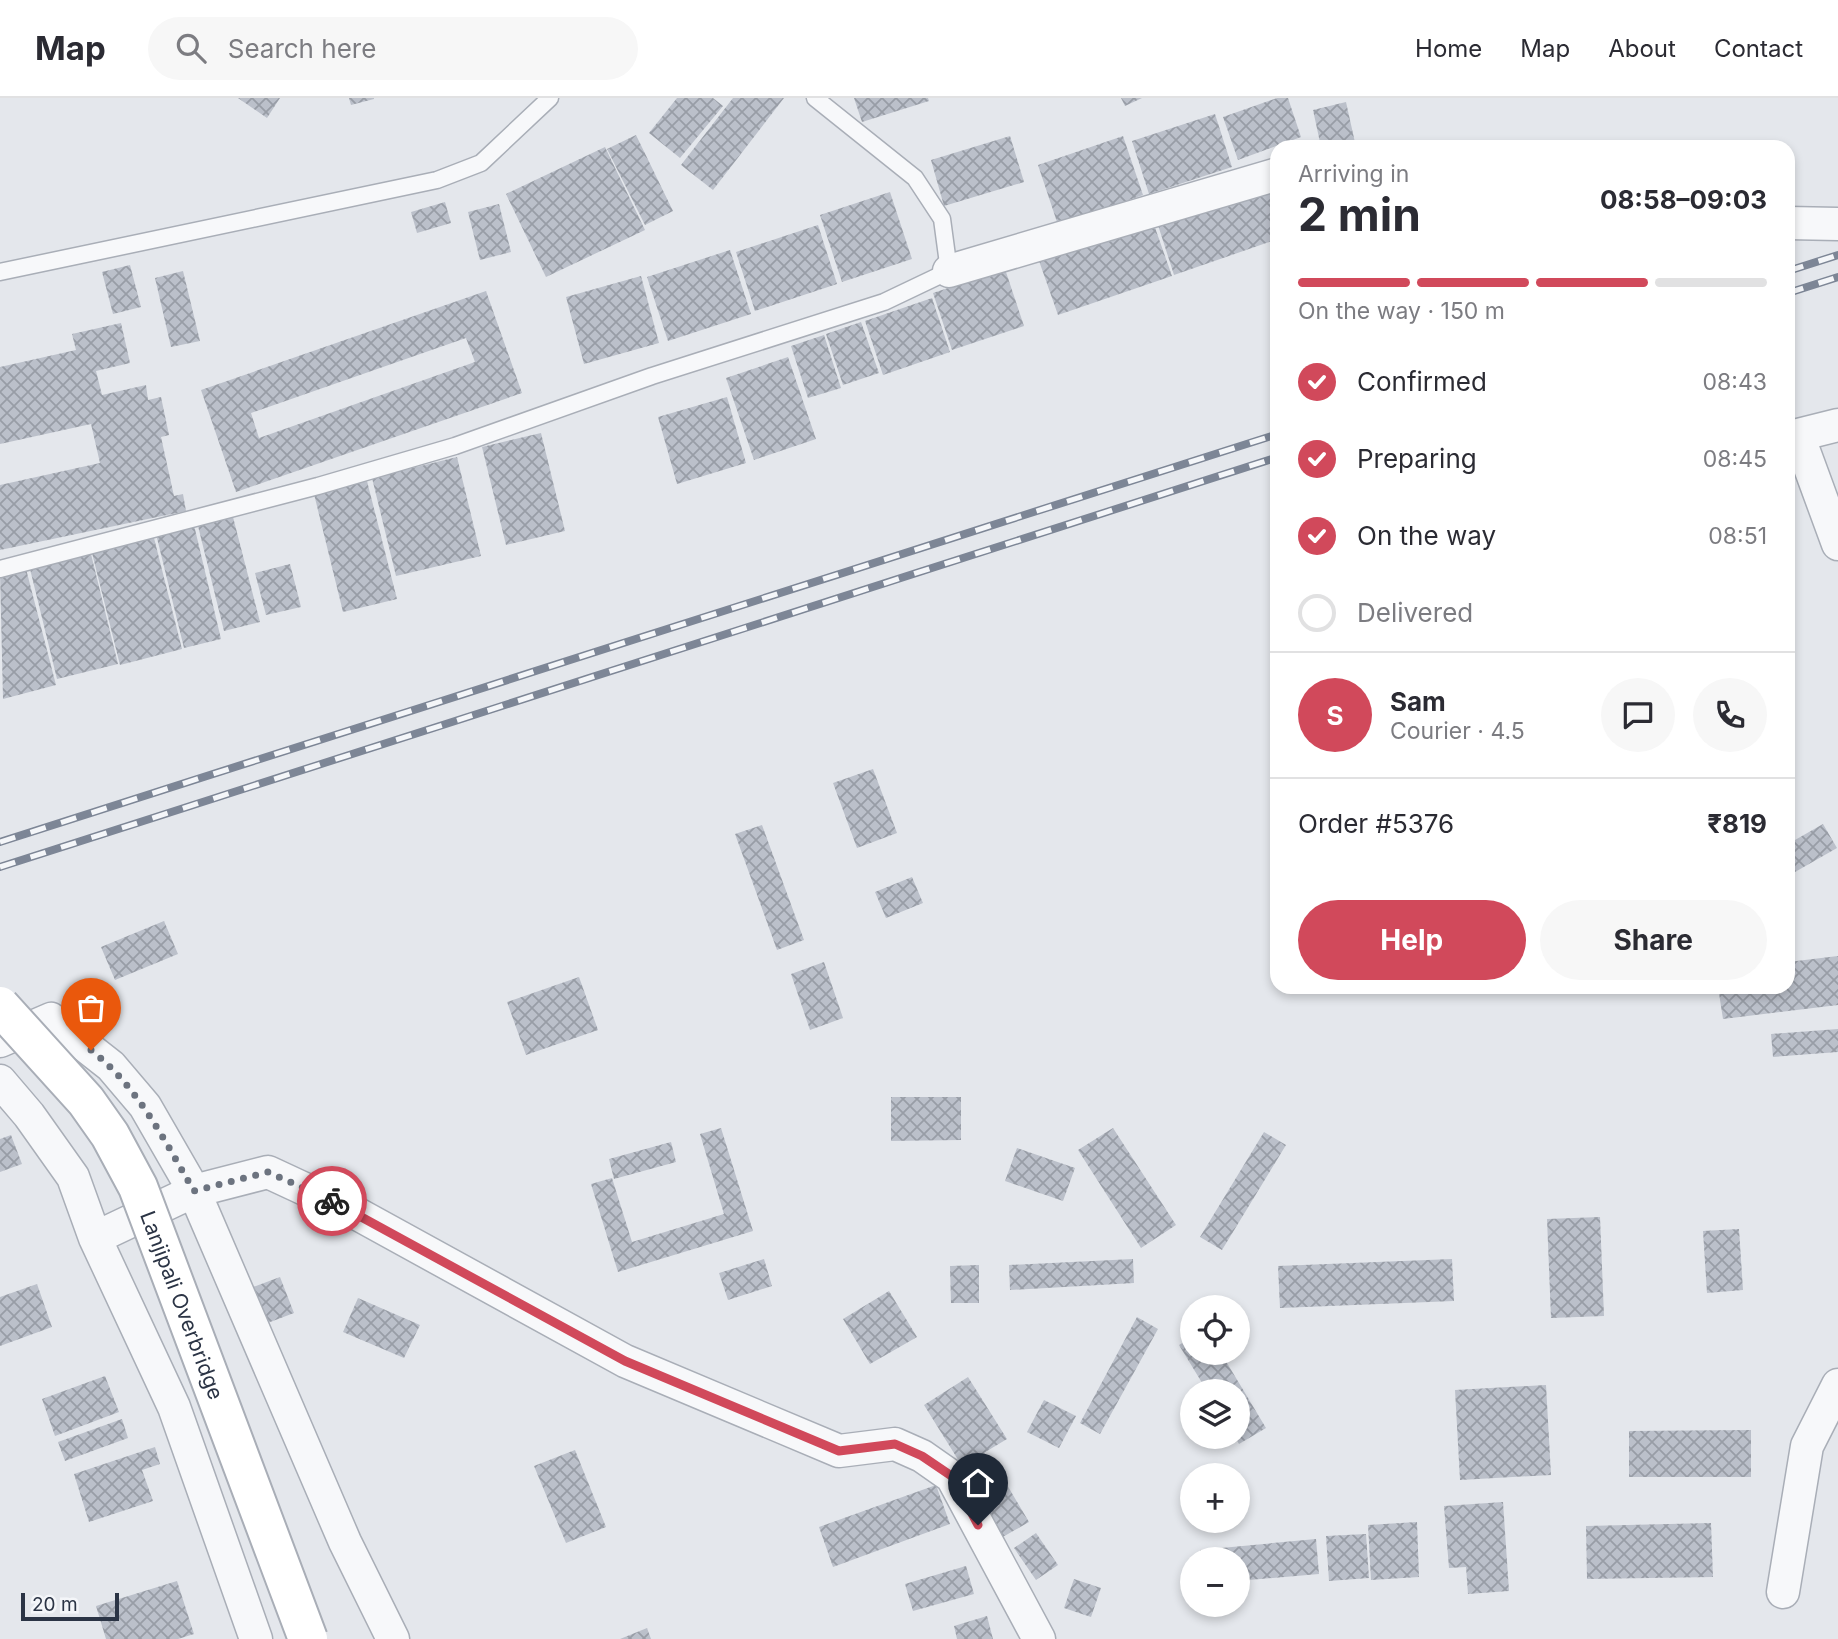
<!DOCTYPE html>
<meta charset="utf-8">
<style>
body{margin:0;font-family:Inter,sans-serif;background:#f7f7f7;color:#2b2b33;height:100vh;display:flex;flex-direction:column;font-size:26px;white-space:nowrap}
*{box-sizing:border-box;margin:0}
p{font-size:23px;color:#7c7c81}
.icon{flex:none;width:38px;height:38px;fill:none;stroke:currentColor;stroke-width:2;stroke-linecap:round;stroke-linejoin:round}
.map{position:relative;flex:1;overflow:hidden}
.drawer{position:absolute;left:1270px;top:42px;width:525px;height:854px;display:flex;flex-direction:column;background:#fff;border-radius:21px;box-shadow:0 4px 10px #0003}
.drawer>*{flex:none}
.buttons{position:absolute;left:1180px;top:1197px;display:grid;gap:14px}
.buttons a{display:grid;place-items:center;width:70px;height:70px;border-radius:50%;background:#fff;box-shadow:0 4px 10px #0003;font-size:35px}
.scale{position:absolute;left:21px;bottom:18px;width:98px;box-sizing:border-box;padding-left:7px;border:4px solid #2b3445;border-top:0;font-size:19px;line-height:24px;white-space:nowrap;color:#2b3445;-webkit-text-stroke:5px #f4f6f9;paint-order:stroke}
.pin{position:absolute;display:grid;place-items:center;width:60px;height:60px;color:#fff;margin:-72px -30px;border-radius:50% 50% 50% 0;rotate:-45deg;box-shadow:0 0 7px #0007}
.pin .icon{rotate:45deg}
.courier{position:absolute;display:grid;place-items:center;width:70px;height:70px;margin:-35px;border:5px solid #d1495b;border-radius:50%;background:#fff;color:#222;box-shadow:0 2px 9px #0007}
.headline em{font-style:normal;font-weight:700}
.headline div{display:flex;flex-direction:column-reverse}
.headline{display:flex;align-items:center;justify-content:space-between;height:119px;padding:0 28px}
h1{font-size:46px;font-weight:700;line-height:52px}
.bar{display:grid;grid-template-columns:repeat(4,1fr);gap:10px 7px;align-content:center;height:84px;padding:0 28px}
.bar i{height:9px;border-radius:5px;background:#e1e1e2}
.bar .on{background:#d1495b}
.bar p{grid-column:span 4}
.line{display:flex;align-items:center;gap:18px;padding:0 28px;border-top:2px solid #e1e1e2}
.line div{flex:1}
.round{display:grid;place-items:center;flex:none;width:74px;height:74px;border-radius:37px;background:#f7f7f7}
ol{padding:0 28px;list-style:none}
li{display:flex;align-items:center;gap:21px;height:77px}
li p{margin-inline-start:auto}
li .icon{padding:7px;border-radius:50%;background:#d1495b;color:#fff;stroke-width:4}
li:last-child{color:#7c7c81}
li i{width:38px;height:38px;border:4px solid #e1e1e2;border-radius:50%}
.cta{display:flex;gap:14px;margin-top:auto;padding:14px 28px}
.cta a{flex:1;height:80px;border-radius:42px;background:#d1495b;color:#fff;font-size:28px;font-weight:700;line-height:80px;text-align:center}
.cta a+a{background:#f7f7f7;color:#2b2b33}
header{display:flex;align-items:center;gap:42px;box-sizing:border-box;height:98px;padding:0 35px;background:#fff;border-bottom:2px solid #e1e1e2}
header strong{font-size:33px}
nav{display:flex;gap:38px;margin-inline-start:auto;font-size:24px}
.search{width:490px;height:63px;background:#f7f7f7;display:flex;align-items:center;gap:18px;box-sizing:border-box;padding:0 24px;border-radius:38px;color:#7c7c81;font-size:26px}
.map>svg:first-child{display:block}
</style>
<header>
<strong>Map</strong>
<div class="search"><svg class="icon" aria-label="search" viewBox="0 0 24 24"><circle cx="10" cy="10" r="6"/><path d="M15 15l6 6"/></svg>Search here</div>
<nav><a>Home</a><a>Map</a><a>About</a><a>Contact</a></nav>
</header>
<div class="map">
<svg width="1838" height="1541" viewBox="0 0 1838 1541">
<defs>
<pattern id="building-cross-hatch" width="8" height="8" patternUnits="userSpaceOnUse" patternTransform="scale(1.75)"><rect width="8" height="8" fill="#bbc0ca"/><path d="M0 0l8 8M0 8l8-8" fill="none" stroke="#989da6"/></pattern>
</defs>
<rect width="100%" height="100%" fill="#e4e7ec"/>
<!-- building -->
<path fill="url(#building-cross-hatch)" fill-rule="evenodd" d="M238,0h42l-13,20z
M349,0h25v1l-23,6z
M677,0h36l10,8 -43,52 -31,-25z
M733,0h51l-71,92 -32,-25z
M854,0h74l1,3 -67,21z
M1121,0h21l-17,8z
M1277,0h11l13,39 -63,23 -15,-43z
M1346,4l10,45h-35l-8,-37z
M1215,16l17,53 -83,27 -17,-53z
M636,37l37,76 -28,14 -38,-76z
M1010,38l14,46 -80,24 -13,-46z
M1123,38l20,59 -85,30 -20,-60z
M605,49l40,83 -99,47 -40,-83z
M1278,79v62l-104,36 -18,-56z
M890,94l22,67 -70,23 -22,-67z
M445,104l6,21 -34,10 -6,-21z
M499,106l12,48 -31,8 -12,-48z
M1152,121l20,57 -114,39 -20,-57z
M818,127l19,59 -82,27 -19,-59z
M730,152l21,64 -83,27 -21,-64z
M130,167l11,42 -28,7 -11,-42z
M1005,171l19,57 -72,24 -19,-57z
M183,173l17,70 -29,6 -16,-69z
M641,178l18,67 -75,21 -18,-67z
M486,193l36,102 -286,99 -35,-102zM466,240l9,24 -216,76 -8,-25z
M932,200l18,54 -67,23 -18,-54z
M861,224l18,51 -36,12 -17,-51z
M121,225l9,40 -34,8 6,24 44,-10 2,15 13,-3 8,38 -8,2 13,59 9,-2 3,17 -186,39v-65l100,-22 -9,-39 -91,20v-77l76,-17 -4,-16z
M824,237l17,53 -33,10 -17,-52z
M788,259l28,82 -62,21 -28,-82z
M727,299l19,66 -69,21 -19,-67z
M541,335l24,98 -59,14 -24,-98z
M457,359l24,99 -85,20 -24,-98z
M367,383l30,118 -54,13 -29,-118z
M233,419l27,105 -36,9 -26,-105z
M194,427l27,114 -37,9 -28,-114z
M153,436l29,115 -62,16 -29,-116z
M91,456l27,110 -61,15 -27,-110z
M290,466l11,43 -35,8 -11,-42z
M25,467l31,120 -53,14 -3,-127z
M873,671l24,64 -40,15 -24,-65z
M1823,726l14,24 -49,28v-32z
M762,727l42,115 -27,10 -42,-116z
M912,779l11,26 -37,15 -11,-26z
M164,823l14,33 -63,26 -14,-33z
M1838,858v49l-115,14 -5,-32h70v-25z
M824,864l19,56 -33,12 -19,-56z
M579,879l19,53 -72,25 -19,-53z
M1838,931v23l-65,5 -2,-23z
M891,999h70v43l-70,1z
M721,1030l32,103 -135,41 -27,-88 21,-6 20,64 92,-28 -24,-80z
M1113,1030l63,97 -35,23 -63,-98z
M1264,1034l22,13 -64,105 -22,-13z
M11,1037l11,29 -22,8v-33z
M671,1044l5,20 -62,17 -5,-20z
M1017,1050l58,20 -12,33 -58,-20z
M1600,1119l4,99 -53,2 -4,-99z
M1739,1131l4,61 -36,3 -4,-62z
M764,1161l8,27 -44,14 -9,-27z
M1133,1161l1,24 -124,7 -1,-25z
M1452,1161l2,42 -174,7 -2,-42z
M979,1167v38h-28l-1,-37z
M280,1179l14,36 -37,14 -14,-36z
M37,1186l15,43 -52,19v-49z
M889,1193l28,46 -47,27 -27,-45z
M358,1200l62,27 -16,33 -61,-26z
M1137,1219l21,12 -58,105 -20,-11z
M1192,1239v16h29l45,75 -27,16 -4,-7h2v-46h-30l-28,-46z
M105,1278l14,36 -64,24 -13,-37z
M968,1279l39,62 -45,27 -38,-61z
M1546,1287l5,90 -91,5 -5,-90z
M1044,1302l32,16 -17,32 -32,-16z
M122,1321l6,19 -63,23 -7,-19z
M1751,1332v47h-122v-46z
M155,1349l5,17 -18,6 11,31 -64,21 -15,-48z
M575,1352l31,77 -40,16 -32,-77z
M1003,1380l26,44 -28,16 -26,-44z
M936,1387l14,39 -117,43 -14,-40z
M1503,1404l6,89 -41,3 -2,-27 -17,1 -5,-62z
M1417,1424l2,55 -48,3 -3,-55z
M1711,1425l2,54 -126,2 -1,-53z
M1036,1435l22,32 -22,15 -22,-32z
M1366,1436l3,44 -40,3 -3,-45z
M1316,1441l3,35 -82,7v-22h-36l-1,-9z
M966,1468l8,28 -61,17 -8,-27z
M1074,1481l27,9 -10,29 -27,-9z
M177,1483l17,53 -16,5h-72l-10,-33z
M987,1518l6,23h-36l-3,-13z
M647,1530l4,11h-31z"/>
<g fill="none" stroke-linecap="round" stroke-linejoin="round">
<!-- service casing -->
<g stroke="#a9aeb7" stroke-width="19">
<path id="service" d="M0,174l437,-92 44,-17 69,-65
M0,471l318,-83 137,-40 197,-70 232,-74 65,-31 -7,-52 -27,-41 -100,-80"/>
</g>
<!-- minor casing -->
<g stroke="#a9aeb7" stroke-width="35">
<path id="minor" d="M1788,125l50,1
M949,173l329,-97
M1838,327l-40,10 40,109
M0,943l51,-22 60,47 34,40 49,85 151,351 48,97
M0,983l29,34 44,62 22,61 79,169 82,232
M95,1140l99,-47 74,-19 86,40 271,149 214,90 56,-7 27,12 30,21 87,162
M1783,1494l24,-146 31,-61"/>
</g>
<!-- service -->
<use href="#service" stroke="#f7f8fa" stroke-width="16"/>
<!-- minor -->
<use href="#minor" stroke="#f7f8fa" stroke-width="32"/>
<!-- rail casing -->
<g stroke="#7d8696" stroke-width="8">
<path id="rail" d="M1788,173l50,-16
M1788,195l50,-16
M0,744l1278,-408
M0,769l1278,-410"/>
</g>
<!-- rail -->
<use href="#rail" stroke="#f4f6f9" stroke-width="5" stroke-dasharray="16" stroke-linecap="butt"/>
<!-- secondary-bridge casing -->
<g stroke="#a9aeb7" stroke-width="42" stroke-linecap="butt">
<g id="secondary-bridge">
<path id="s1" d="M0,908l86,95 24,34 28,52 170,452"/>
</g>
</g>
<!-- secondary-bridge -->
<use href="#secondary-bridge" stroke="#fff" stroke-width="38"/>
</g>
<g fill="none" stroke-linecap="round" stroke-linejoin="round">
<!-- done -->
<path stroke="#6c737f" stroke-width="7" stroke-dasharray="0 12.6" d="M91,952c48,38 73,90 103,141l74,-19 64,29"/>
<!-- route -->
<path stroke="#d1495b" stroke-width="9" d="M332,1103l293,160 214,90 56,-7 27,12 31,21 25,48"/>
</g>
<g text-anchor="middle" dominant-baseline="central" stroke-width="6" stroke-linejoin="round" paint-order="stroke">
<!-- street labels -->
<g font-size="21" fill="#2b3445" stroke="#f4f6f9">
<text stroke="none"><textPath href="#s1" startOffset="355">Lanjipali Overbridge</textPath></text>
</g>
</g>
</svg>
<div class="buttons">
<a><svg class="icon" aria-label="locate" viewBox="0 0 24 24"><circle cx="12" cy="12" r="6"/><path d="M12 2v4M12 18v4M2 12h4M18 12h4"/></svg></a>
<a><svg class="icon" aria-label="layers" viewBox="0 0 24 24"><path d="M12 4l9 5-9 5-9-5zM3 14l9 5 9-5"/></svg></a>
<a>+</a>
<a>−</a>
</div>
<div class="scale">20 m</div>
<div class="pin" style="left:91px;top:952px;background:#ea580c"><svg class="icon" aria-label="bag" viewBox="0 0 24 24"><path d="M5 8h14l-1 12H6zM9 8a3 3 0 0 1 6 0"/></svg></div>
<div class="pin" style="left:978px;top:1427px;background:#1f2937"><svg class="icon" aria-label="home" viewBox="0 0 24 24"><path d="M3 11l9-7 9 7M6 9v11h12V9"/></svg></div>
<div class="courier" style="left:332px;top:1103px"><svg class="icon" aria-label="bike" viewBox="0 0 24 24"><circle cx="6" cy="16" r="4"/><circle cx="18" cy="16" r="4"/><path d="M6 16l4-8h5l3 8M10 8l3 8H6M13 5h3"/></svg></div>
<section class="drawer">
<div class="headline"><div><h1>2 min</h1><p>Arriving in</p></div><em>08:58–09:03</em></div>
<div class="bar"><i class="on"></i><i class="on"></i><i class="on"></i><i></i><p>On the way · 150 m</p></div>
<ol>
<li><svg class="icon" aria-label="check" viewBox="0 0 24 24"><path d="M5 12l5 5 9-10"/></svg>Confirmed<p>08:43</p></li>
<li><svg class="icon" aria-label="check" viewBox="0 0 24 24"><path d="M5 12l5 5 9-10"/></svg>Preparing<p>08:45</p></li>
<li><svg class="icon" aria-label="check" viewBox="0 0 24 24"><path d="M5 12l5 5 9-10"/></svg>On the way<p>08:51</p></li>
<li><i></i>Delivered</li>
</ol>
<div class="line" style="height:126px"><b class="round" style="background:#d1495b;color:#fff">S</b><div><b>Sam</b><p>Courier · 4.5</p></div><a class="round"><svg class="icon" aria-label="chat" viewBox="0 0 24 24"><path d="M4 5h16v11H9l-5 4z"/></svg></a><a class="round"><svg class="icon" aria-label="phone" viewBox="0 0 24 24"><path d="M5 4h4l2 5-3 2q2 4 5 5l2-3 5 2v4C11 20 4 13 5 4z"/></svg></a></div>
<div class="line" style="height:91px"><div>Order #5376</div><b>₹819</b></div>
<div class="cta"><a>Help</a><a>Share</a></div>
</section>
</div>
